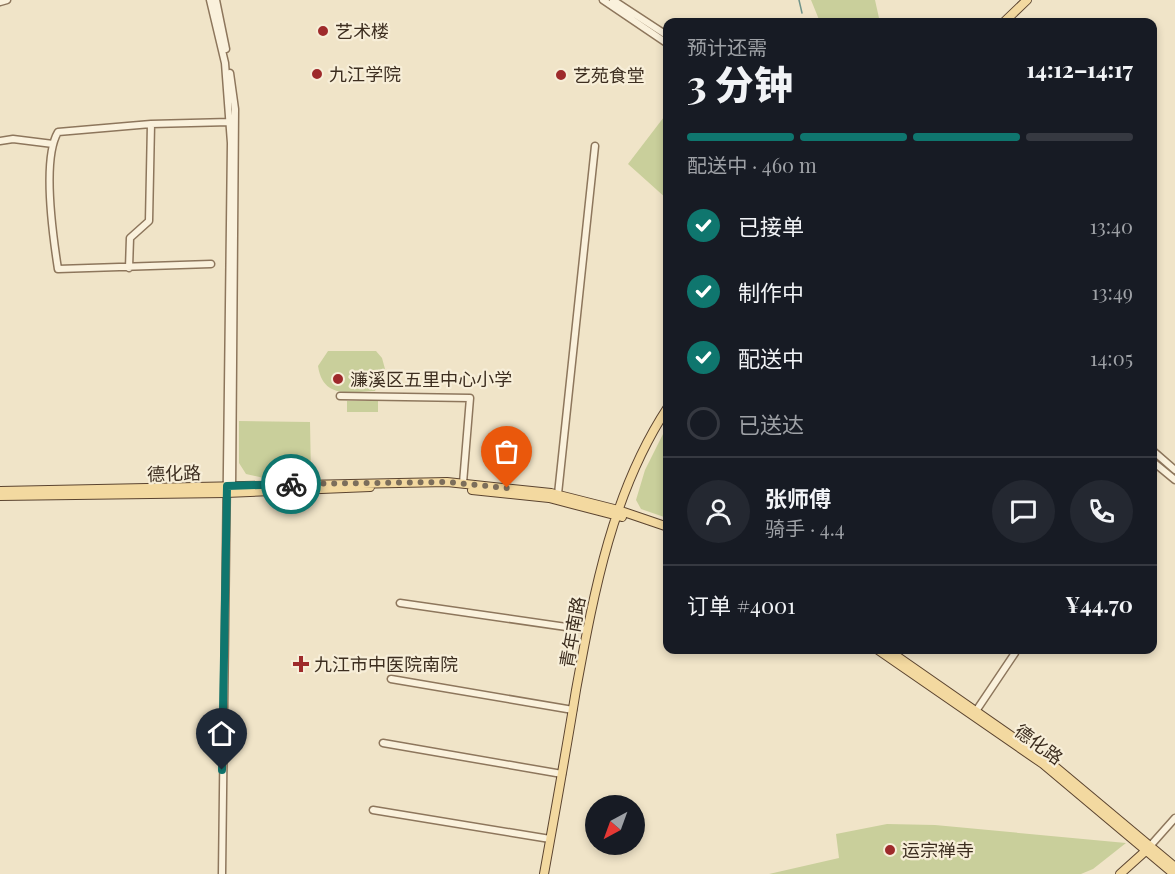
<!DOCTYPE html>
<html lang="zh">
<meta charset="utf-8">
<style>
body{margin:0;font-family:"Playfair Display","Noto Sans SC",serif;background:#242831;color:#f1f3f6;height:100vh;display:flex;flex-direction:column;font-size:22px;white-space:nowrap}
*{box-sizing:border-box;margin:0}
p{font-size:20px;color:#9ea1a6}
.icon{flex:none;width:33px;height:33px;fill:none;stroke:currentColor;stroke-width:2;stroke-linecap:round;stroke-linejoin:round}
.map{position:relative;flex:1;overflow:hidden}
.panel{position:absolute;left:663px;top:18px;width:494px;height:636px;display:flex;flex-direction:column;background:#171b24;border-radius:12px;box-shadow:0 3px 9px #0003}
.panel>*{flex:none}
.needle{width:39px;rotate:221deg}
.buttons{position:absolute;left:585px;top:795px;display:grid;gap:12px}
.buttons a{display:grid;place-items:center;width:60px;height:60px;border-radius:50%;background:#171b24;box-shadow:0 3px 9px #0003;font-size:30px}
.pin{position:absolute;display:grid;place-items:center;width:51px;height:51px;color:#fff;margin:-62px -26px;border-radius:50% 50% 50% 0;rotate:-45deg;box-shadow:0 0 6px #0007}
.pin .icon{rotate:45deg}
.courier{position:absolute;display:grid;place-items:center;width:60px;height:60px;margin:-30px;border:4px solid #0f766e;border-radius:50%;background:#fff;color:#222;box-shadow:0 2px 8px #0007}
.headline em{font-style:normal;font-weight:800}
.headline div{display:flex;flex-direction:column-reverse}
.headline{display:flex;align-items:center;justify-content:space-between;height:102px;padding:0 24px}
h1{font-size:39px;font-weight:800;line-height:45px}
.bar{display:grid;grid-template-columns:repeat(4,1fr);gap:9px 6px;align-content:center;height:72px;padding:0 24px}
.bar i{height:8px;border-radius:4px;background:#363941}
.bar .selected{background:#0f766e}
.bar p{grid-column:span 4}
.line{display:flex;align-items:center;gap:15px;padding:0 24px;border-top:2px solid #363941}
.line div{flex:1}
.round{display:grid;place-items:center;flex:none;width:63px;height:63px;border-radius:32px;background:#242831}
ol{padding:0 24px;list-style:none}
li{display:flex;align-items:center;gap:18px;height:66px}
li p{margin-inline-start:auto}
li .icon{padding:6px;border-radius:50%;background:#0f766e;color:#fff;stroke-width:4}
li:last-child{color:#9ea1a6}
li i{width:33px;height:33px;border:3px solid #363941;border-radius:50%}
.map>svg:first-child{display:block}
</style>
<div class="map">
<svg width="1175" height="874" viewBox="0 0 1175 874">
<rect width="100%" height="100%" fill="#f0e4c8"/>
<!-- green -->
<path fill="#c9cf9b" d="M811,0h64l4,18 -4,4h-55z
M667,113v86l-39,-35z
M328,351h48l6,7 3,11 -10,22c-26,1 -52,8 -57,-25z
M347,401h31v11h-31z
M239,421l71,1 1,54 -47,2 -18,-4 -7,-11z
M663,434l4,3v81l-26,-9 -5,-9 9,-30z
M887,824l48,1 191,18 -33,26 -12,5h-312l70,-16 -3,-24z"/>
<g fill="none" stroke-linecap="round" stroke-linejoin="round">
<!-- stream -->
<path stroke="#6f938a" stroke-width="1.5" d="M799,0l3,13"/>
<!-- minor casing -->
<g stroke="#8d765c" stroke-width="9">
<path id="minor" d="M210,0l15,63 6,80 -9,731
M216,0l10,49
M603,0l65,44
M613,0l55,36
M0,2l7,-2
M230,73l5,36 -3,380
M151,124l-93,8c-16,27 -5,105 0,137l153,-5
M0,141l13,-2 40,5
M129,268l1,-30 19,-17 2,-97 79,-2
M340,396l130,2 -7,85
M1152,450l23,20
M1152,461l23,19
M558,494l37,-348
M400,603l187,27
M391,679l182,31
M976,711l39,-58
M383,743l179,31
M373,810l177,29
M1151,845l24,-27"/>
</g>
<!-- major casing -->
<g stroke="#5b4430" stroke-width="10">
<path id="major" d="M1004,22l23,-22
M472,490l77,8 73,19
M0,491l447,-9 104,11 67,17 50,17
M0,496l226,-3 144,-6
M878,650l165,114 131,110
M888,650l165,115 122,102
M544,874c11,-61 22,-122 32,-184 18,-98 36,-198 92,-283
M1120,874l30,-27"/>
</g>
<!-- minor -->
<use href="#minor" stroke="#faf1dc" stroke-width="6"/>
<!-- major -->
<use href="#major" stroke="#f3d9a0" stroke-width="8"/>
</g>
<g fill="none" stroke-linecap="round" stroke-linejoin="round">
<!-- done -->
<path stroke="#7c6e5b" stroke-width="6" stroke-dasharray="0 10.8" d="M291,484l156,-2 60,6"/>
<!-- route -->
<path stroke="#0f766e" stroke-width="8" d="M222,770l5,-284 64,-2"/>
</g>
<!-- markers -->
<g fill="#9e2a2b" stroke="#f7eed8" stroke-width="2">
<circle cx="323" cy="31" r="6"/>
<circle cx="317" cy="74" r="6"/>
<circle cx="561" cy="75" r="6"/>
<circle cx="338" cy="379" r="6"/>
<path d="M298 655h6v6h6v6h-6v6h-6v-6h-6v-6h6z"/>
<circle cx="890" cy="850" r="6"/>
</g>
<g text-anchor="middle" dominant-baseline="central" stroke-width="4.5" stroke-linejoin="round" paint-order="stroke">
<!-- poi labels -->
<g font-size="18" fill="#3d2e20" stroke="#f7eed8" text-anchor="start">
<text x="335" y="31">艺术楼</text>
<text x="329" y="74">九江学院</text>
<text x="573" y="75">艺苑食堂</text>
<text x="350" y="379">濂溪区五里中心小学</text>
<text x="314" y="664">九江市中医院南院</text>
<text x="902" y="850">运宗禅寺</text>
</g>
<!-- street labels -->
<g font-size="18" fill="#3d2e20" stroke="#f7eed8">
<text transform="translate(174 473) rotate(-2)">德化路</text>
<text transform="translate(572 632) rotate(-80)">青年南路</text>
<text transform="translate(1039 744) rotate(36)">德化路</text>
</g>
</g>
</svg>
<div class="buttons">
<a><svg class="needle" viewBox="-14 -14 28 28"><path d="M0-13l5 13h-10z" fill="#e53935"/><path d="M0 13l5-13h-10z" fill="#9ea1a6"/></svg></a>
</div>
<div class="pin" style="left:507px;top:488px;background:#ea580c"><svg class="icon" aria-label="bag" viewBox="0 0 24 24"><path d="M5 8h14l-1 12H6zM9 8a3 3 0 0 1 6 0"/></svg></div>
<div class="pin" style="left:222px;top:770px;background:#1f2937"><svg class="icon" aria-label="home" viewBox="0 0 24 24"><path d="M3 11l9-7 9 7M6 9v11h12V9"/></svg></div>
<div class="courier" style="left:291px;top:484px"><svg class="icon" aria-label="bike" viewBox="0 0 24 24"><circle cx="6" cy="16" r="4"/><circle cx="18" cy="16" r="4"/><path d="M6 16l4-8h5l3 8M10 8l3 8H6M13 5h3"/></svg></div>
<section class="panel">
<div class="headline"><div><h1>3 分钟</h1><p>预计还需</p></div><em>14:12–14:17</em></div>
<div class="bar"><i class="selected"></i><i class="selected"></i><i class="selected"></i><i></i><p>配送中 · 460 m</p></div>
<ol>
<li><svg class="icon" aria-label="check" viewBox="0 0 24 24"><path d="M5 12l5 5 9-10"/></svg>已接单<p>13:40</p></li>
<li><svg class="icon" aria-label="check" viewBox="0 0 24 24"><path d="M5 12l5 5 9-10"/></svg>制作中<p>13:49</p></li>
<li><svg class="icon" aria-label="check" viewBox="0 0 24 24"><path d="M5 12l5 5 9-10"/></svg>配送中<p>14:05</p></li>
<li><i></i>已送达</li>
</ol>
<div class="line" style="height:108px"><a class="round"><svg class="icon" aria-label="person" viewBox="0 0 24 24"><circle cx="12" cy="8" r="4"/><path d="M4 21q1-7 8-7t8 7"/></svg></a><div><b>张师傅</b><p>骑手 · 4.4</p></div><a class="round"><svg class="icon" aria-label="chat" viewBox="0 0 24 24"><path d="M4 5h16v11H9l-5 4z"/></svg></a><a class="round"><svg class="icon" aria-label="phone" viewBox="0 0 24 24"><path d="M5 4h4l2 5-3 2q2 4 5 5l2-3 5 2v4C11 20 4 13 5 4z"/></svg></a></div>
<div class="line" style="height:78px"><div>订单 #4001</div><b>¥44.70</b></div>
</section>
</div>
